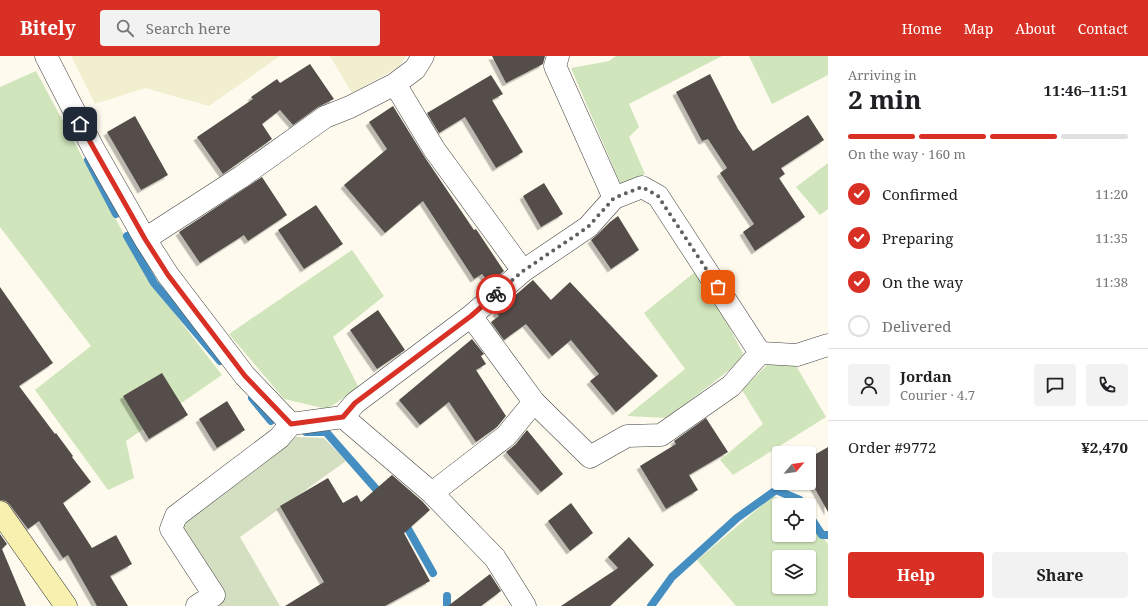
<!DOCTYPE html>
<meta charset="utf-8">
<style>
body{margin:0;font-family:"Noto Serif",serif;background:#f2f2f2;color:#202124;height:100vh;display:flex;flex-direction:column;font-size:15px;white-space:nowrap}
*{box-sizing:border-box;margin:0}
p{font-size:13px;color:#757577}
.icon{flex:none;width:22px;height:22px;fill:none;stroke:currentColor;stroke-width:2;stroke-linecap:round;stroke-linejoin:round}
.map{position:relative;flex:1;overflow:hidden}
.details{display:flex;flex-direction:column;background:#fff;width:320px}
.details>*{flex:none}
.needle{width:26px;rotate:61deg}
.buttons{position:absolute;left:772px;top:390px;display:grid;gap:8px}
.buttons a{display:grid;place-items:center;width:44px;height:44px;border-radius:4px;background:#fff;box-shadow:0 1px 3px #0004;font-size:20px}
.pin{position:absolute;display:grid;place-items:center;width:34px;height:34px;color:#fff;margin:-17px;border-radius:8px;box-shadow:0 2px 6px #0006}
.courier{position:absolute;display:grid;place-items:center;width:40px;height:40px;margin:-20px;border:3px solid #d93025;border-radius:50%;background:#fff;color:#222;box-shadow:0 1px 5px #0007}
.head em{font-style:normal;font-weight:700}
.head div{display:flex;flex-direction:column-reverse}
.head{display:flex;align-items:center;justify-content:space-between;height:68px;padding:0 20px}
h1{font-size:26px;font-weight:700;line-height:30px}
.bar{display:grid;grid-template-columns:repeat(4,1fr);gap:6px 4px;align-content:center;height:48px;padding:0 20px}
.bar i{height:5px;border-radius:3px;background:#e0e0e0}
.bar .active{background:#d93025}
.bar p{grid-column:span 4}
.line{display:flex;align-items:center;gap:10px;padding:0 20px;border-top:1px solid #e0e0e0}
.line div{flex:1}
.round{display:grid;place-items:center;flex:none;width:42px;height:42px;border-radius:4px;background:#f2f2f2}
ol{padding:0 20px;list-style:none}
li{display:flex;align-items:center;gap:12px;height:44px}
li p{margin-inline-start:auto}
li .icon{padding:4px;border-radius:50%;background:#d93025;color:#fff;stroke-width:4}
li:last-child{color:#757577}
li i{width:22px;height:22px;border:2px solid #e0e0e0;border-radius:50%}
.action{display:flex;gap:8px;margin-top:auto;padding:8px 20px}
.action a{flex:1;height:46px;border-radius:4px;background:#d93025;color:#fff;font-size:16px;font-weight:700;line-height:46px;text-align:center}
.action a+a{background:#f2f2f2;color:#202124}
header{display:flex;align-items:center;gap:24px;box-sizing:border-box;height:56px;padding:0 20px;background:#d93025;color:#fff}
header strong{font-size:19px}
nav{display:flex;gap:22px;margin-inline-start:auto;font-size:14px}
.search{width:280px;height:36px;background:#f2f2f2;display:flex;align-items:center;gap:10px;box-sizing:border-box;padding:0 14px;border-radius:4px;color:#757577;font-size:15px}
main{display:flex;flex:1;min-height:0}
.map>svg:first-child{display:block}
</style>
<header>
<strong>Bitely</strong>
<div class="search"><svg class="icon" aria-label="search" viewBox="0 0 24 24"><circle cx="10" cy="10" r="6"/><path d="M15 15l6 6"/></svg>Search here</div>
<nav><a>Home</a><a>Map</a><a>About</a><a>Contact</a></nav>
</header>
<main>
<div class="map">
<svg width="828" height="550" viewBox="0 0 828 550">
<defs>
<filter id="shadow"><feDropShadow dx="-3.5" dy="3.5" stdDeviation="0" flood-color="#0004"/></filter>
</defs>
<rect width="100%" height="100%" fill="#fefbee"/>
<!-- farmland -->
<path fill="#f1efd0" d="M71,0h209l-71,50 -64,-18 -50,16z
M330,0h76l-7,11 -47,26z"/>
<!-- green -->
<path fill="#d0e5bb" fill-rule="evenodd" d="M616,0h106l-93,48 10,23 -10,10 16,37 -24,11 -50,-117 38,-7z
M749,0h79v19l-56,29z
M36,15l112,208 74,96 -96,66 8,37 -26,12 -73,-100 56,-44 -91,-119v-140z
M828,107v46l-8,6 -24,-28z
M352,194l32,46 -51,41 26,51 -32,21 -43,-10 -55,-65z
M700,212l45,90 -78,60 -40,-2 58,-47 -41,-56z
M769,307l26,1 31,53 -93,58 -13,-15 43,-36 -21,-34z
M773,440l24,9h-18v30h30v-15l19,24v62h-92l-39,-46zM779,501h30v30h-30z"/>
<!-- cemetery -->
<path fill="#d4dec1" d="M296,381l28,1 22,23 -106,76 40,69h-69l15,-10 -48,-71z"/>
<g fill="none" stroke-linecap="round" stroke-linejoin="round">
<!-- stream -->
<path stroke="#458ec1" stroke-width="8" d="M88,104l28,54
M127,180l27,47 66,78
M252,342l19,23
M306,376h20l57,65
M809,459l13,20h6
M403,464l30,53
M447,550v-10
M651,550l21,-29 65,-59 39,-28 24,10 3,5"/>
</g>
<!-- building -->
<path fill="#554e4a" filter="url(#shadow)" d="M492,0h53l-2,8 -37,19z
M310,8l24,35 -16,8 -25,18 -13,-15 -18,14 10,15 -49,35 -26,-37 56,-38 -2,-2 26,-18 3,4z
M710,18l28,55 15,22 55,-36 16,25 -43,28 4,6 -6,4 26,39 -50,34 -12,-19 11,-8 -34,-51 7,-5 -19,-29 -6,2 -26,-49z
M491,19l12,19 -11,6 31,52 -27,16 -31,-51 -26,16 -12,-20z
M393,50l31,50 50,74 2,-1 28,42 -14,12 -8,-9 -8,5 -51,-78 -38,32 -41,-48 43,-36 -18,-27z
M135,60l33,59 -27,15 -34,-58z
M262,121l25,38 -39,26 -4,-6 -44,28 -21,-31z
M544,127l19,31 -22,13 -18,-31z
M316,149l27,39 -39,25 -26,-39z
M618,160l21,34 -28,19 -20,-29 6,-5 13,-13z
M533,224l18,20 19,-18 88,94 -42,36 -26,-31 9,-7 -28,-34 -19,16 -26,-32 -22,16 -13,-18 8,-6 -3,-4z
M0,231l53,76 -34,23 36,48 1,-1 17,23 -1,1 19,25 -28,21 29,45 24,-13 16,29 -22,12 18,30h-31l-29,-51 -5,3 -24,-37 -11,8 -18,-24 -4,-4 -6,-1z
M378,254l27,40 -28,19 -27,-39z
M472,283l12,15 -3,2 5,8 -10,6 30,46 -9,11 -21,15 -27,-40 -29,23 -21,-25z
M162,317l26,42 -39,24 -26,-43z
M227,345l18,29 -28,18 -18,-29z
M706,362l22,34 -39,23 9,15 -32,19 -26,-43 36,-22 -2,-3z
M527,374l36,44 -22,18 -35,-40 10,-8z
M828,391v65l-19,-34v-20z
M392,419l31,27 7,8 -26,23 26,48 -45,25h-100l39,-24 -44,-76 48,-28 15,25 14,-8 4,7z
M571,447l22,30 -23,18 -22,-30z
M0,478l7,10 -5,5 24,57h-26z
M629,481l25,28 -44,41h-49l57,-38 -10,-11z
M490,518l11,17 -20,15h-33z"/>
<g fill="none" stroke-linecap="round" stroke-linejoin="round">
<!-- street casing -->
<g stroke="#404040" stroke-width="23">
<path id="street" d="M46,0l47,92 52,91 23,36 77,101 46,48
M558,0l-3,10 59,132
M395,28l39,65 89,122
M145,183l96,-62 84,-60 25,-10 45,-23 20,-15 8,-13
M760,297l37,2 31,-10
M343,361l12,-14 116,-87 52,-45 65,-44 26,-29 28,-11 16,9 102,157 -29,33 -70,49 -34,1 -37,21 -56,-55 -63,-86
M432,437l74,-57 28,-34
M197,550l17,-11 -43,-66 5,-13 103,-78 12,-14 52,-7 89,76 63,65 30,48"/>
</g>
<!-- secondary casing -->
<g stroke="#2f2f2f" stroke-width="23">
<path id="secondary" d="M0,456l66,94"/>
</g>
<!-- street -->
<use href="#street" stroke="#fff" stroke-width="22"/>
<!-- secondary -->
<use href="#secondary" stroke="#f8f0af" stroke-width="22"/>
</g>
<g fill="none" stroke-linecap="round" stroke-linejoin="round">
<!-- done -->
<path stroke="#61605c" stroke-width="4" stroke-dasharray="0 7.2" d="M496,238l27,-23 65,-44 26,-29 28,-11 16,9 60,91"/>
<!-- route -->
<path stroke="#d93025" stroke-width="5" d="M80,68l65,115 23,36 77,101 46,48 52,-7 12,-14 116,-87 25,-22"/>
</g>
</svg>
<div class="buttons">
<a><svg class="needle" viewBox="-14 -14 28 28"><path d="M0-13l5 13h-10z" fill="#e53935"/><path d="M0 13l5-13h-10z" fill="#757577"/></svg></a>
<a><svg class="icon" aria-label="locate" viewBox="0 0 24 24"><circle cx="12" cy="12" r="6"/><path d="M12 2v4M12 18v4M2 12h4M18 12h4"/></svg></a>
<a><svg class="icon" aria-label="layers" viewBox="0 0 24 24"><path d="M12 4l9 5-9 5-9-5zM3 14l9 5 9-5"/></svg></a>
</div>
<div class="pin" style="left:718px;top:231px;background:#ea580c"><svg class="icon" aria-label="bag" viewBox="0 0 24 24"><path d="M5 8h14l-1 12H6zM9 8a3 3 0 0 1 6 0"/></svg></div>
<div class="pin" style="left:80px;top:68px;background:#1f2937"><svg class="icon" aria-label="home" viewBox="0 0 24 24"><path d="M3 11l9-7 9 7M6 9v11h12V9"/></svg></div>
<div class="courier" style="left:496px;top:238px"><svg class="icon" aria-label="bike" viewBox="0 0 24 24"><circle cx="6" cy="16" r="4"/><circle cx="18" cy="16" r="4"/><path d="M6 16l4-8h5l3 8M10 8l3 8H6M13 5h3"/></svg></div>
</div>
<section class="details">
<div class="head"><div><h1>2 min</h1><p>Arriving in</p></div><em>11:46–11:51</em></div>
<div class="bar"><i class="active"></i><i class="active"></i><i class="active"></i><i></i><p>On the way · 160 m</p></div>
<ol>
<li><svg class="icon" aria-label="check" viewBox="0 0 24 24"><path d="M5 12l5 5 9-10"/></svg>Confirmed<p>11:20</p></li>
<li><svg class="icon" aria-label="check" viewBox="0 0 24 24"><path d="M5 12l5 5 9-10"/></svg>Preparing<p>11:35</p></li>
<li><svg class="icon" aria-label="check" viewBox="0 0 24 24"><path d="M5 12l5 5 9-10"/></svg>On the way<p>11:38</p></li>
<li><i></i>Delivered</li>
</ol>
<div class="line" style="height:72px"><a class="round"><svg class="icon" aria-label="person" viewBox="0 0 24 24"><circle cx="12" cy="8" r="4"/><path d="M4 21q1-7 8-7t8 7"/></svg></a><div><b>Jordan</b><p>Courier · 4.7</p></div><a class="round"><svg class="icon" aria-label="chat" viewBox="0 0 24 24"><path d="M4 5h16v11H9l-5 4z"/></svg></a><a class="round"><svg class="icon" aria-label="phone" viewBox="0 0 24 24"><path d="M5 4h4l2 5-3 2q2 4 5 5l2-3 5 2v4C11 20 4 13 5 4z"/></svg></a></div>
<div class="line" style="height:52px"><div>Order #9772</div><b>¥2,470</b></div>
<div class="action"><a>Help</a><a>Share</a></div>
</section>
</main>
